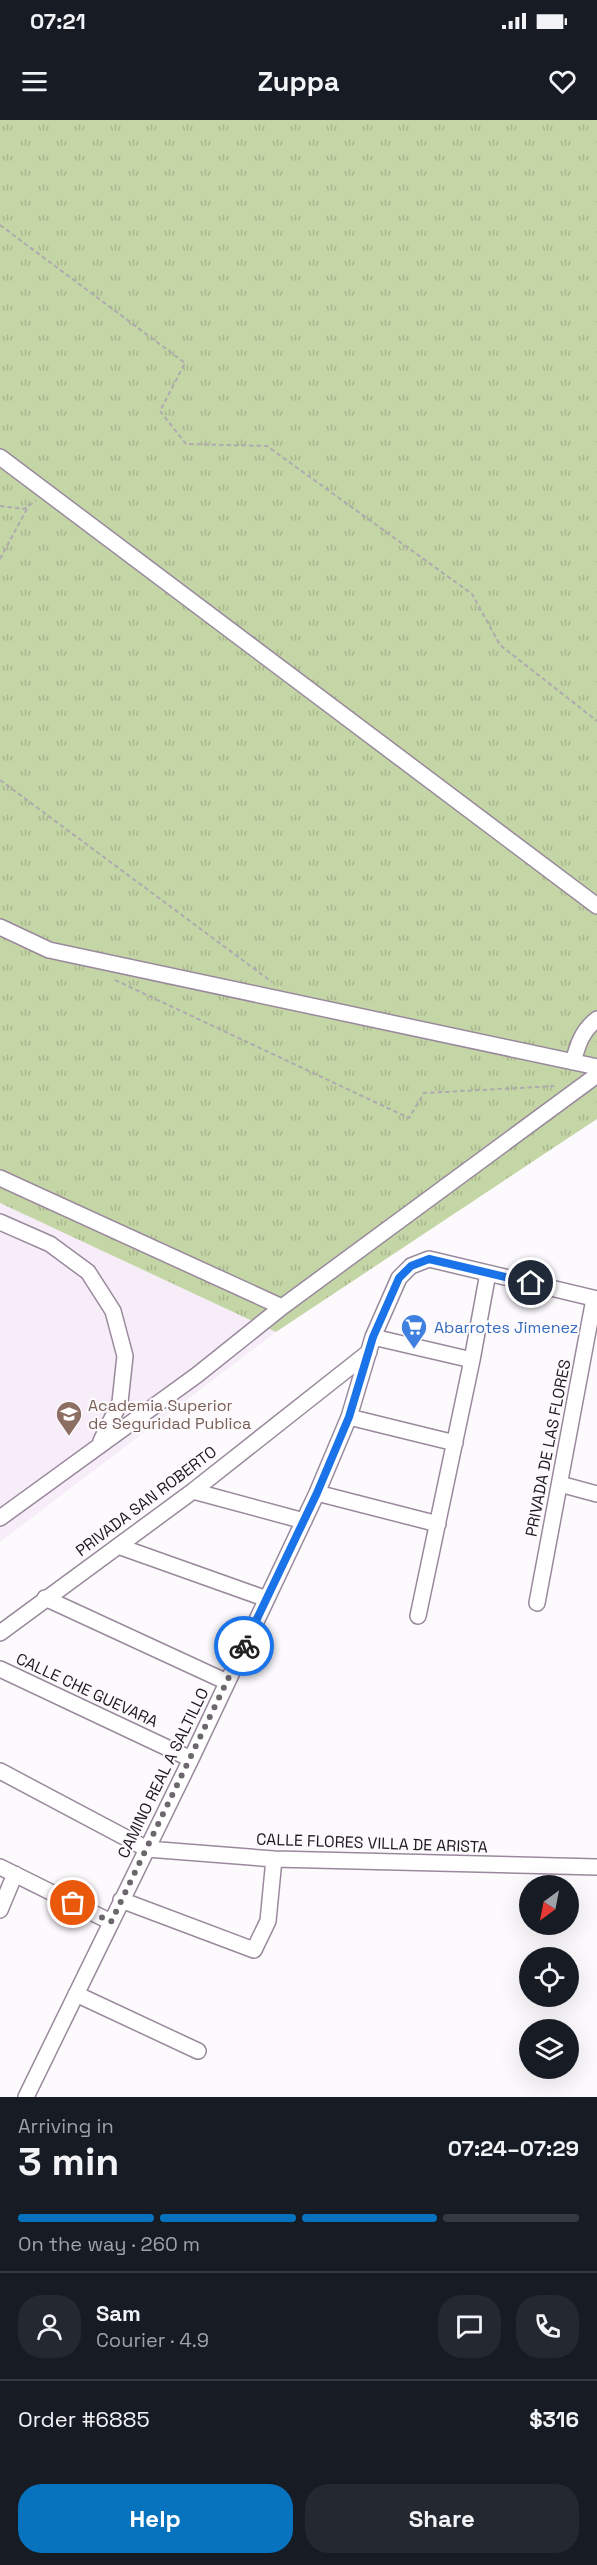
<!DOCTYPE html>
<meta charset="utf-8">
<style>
body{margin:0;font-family:"Space Grotesk",sans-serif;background:#242831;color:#f1f3f6;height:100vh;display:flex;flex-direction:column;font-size:22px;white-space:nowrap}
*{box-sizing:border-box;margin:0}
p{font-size:20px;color:#9ea1a6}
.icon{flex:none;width:33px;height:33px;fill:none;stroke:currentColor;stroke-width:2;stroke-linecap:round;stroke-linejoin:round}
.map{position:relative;height:1977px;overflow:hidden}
.side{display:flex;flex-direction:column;background:#171b24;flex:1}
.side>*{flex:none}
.needle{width:39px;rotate:212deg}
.tools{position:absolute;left:519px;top:1755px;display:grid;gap:12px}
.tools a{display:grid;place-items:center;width:60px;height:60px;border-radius:50%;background:#171b24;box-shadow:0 6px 24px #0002;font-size:30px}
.pin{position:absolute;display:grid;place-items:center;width:51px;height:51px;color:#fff;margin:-26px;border:3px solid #fff;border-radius:50%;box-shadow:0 2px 6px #0007}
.courier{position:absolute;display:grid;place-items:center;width:60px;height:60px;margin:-30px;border:4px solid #1a73e8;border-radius:50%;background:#fff;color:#222;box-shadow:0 2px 8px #0007}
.summary em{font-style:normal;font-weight:700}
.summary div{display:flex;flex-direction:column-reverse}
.summary{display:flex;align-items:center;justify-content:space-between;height:102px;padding:0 18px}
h1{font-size:39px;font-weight:700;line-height:45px}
.bar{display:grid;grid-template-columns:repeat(4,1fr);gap:9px 6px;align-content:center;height:72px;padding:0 18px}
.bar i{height:8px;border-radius:4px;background:#363941}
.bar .current{background:#0773be}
.bar p{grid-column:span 4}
.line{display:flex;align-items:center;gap:15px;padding:0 18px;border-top:2px solid #363941}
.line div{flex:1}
.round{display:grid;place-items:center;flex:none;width:63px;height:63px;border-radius:24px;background:#242831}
.button{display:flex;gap:12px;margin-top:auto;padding:12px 18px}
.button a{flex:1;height:69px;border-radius:24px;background:#0773be;color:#fff;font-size:24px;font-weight:700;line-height:69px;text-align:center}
.button a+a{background:#242831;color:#f1f3f6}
.status{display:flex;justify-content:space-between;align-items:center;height:42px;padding:0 30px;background:#171b24;direction:ltr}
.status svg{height:16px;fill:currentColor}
header{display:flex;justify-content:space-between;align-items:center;height:78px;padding:0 18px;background:#171b24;font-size:27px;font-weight:700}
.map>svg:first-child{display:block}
</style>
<div class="status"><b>07:21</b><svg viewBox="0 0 49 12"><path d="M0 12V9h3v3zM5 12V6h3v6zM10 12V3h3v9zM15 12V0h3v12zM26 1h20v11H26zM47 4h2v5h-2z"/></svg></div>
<header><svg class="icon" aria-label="menu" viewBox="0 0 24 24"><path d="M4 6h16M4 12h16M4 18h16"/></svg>Zuppa<svg class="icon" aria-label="heart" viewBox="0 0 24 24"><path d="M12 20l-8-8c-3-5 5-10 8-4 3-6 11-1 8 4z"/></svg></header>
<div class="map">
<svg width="597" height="1977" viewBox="0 0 597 1977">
<defs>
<pattern id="park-tufts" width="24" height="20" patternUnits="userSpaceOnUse" patternTransform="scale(1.5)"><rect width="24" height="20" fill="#c5d6a6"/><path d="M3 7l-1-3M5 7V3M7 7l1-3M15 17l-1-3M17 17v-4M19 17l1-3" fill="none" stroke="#a9b78e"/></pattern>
</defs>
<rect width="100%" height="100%" fill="#fdfafe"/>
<!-- built -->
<path fill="#f6edf8" d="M0,1083l276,129 -276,210z"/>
<!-- park -->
<path fill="url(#park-tufts)" d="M0,0h597v999l-321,213 -276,-129z"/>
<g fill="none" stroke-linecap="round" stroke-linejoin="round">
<!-- minor casing -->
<g stroke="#9a899d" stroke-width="18">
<path id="minor" d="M0,337l597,449
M0,807l49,23 548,117
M573,942c5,-18 9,-31 24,-43
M0,1058l282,129 315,-232
M0,1102l50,22 38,28 25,39 12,45 -5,46 -19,39
M373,1217l99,23
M349,1297l106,26
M560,1364l37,10
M193,1371l111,30
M317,1373l121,31
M0,1398l197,-143 85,-68
M118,1426l149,53
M45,1478l182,84
M537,1483l57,-304
M418,1496l54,-256 16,-87
M0,1513l193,-142 176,-139
M0,1549l191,90
M0,1651l147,78 127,10 323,8
M0,1747l111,55
M121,1780l133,50 14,-29 6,-62
M0,1790l15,-36
M76,1874l122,57
M26,1977l165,-338 126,-266 32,-76 24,-80 26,-59 12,-12 18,-7 168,40"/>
</g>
<!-- path -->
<path stroke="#aeaaaf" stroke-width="2" stroke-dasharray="4.5 3" stroke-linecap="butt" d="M0,105l185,138 -25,48 26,33 81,2 205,148 28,51 97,76
M0,386l24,3 12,-8
M0,439l29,-54
M0,660l272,202
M115,860l294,138 15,-25 132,-7"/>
<!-- minor -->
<use href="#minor" stroke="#fff" stroke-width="15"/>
</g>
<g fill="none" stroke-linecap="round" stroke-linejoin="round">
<!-- done -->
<path stroke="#6c676d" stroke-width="6" stroke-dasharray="0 10.8" d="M73,1783l38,19 133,-276"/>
<!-- route -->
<path stroke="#1a73e8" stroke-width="8" d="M244,1526l73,-153 32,-76 24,-80 26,-59 12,-12 18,-7 102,24"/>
</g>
<!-- icons -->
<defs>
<g id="supermarket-pin" transform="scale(1.35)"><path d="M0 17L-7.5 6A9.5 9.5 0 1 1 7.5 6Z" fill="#3f7fe0" stroke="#fdfafe"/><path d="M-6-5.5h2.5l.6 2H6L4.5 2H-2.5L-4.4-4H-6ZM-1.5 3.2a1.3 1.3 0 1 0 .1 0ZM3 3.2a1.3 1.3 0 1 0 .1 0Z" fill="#fff"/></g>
<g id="university-pin" transform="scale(1.35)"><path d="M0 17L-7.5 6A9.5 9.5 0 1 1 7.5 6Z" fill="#8d6e63" stroke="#fdfafe"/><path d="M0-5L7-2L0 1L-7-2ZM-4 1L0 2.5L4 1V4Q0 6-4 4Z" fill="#fff"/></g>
</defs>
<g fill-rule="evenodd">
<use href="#supermarket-pin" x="414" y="1207"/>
<use href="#university-pin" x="69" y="1294"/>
</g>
<g text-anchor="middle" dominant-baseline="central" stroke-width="4.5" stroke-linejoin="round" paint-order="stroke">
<!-- shop labels -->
<g font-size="16" fill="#366cbe" stroke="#fdfafe" text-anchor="start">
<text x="434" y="1207">Abarrotes Jimenez</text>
</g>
<!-- education labels -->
<g font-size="16" fill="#785e54" stroke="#fdfafe" text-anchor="start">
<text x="88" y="1285">Academia Superior<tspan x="88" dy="18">de Seguridad Publica</tspan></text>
</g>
<!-- street labels -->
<g font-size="16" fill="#1e181f" stroke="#fdfafe">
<text transform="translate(548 1328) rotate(-79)">PRIVADA DE LAS FLORES</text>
<text transform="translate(146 1381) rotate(-37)">PRIVADA SAN ROBERTO</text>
<text transform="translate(87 1570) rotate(25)">CALLE CHE GUEVARA</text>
<text transform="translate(163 1653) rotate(-64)">CAMINO REAL A SALTILLO</text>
<text transform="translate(372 1723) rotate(2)">CALLE FLORES VILLA DE ARISTA</text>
</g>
</g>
</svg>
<div class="tools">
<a><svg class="needle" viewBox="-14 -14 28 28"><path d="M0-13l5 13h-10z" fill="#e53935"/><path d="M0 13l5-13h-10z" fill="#9ea1a6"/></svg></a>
<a><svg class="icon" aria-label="locate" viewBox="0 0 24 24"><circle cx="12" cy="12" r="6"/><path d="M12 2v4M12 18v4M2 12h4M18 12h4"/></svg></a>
<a><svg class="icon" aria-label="layers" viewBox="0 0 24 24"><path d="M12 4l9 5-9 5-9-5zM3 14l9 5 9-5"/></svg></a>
</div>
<div class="pin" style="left:73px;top:1783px;background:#ea580c"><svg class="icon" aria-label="bag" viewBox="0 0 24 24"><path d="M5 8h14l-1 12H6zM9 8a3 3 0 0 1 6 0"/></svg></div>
<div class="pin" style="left:531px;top:1163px;background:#1f2937"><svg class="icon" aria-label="home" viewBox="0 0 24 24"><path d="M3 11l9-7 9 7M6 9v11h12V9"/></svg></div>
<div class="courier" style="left:244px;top:1526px"><svg class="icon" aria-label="bike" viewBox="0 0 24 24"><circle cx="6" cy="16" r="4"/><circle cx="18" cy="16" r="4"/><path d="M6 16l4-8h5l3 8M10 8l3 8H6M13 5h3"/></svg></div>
</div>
<section class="side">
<div class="summary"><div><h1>3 min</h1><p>Arriving in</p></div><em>07:24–07:29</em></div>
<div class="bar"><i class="current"></i><i class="current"></i><i class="current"></i><i></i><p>On the way · 260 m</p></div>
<div class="line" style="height:108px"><a class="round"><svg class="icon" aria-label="person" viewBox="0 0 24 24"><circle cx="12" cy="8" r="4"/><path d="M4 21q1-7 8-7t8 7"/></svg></a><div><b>Sam</b><p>Courier · 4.9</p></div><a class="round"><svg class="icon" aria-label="chat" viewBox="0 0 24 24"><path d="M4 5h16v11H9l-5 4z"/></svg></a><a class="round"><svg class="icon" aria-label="phone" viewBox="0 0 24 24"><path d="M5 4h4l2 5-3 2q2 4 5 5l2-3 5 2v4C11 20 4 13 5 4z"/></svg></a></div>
<div class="line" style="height:78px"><div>Order #6885</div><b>$316</b></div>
<div class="button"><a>Help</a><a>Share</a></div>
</section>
